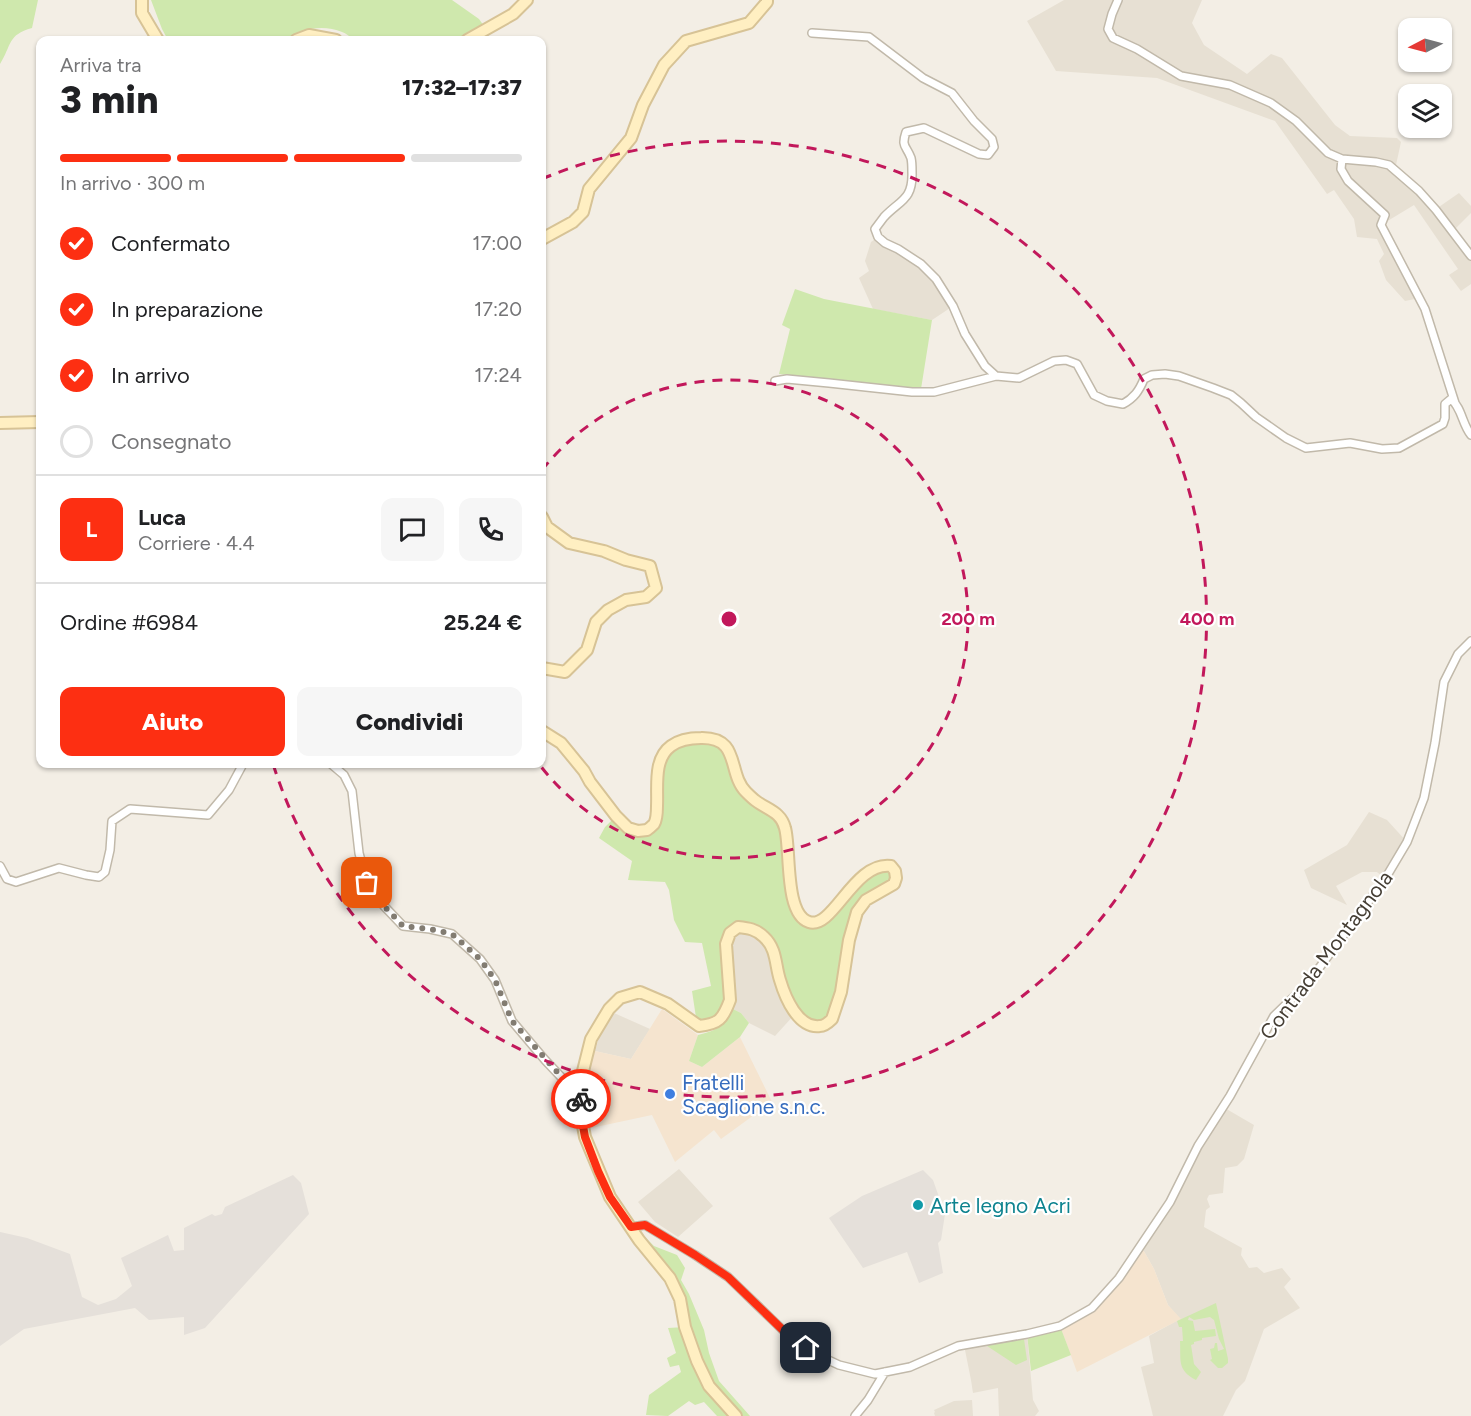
<!DOCTYPE html>
<html lang="it">
<meta charset="utf-8">
<style>
body{margin:0;font-family:Figtree,sans-serif;background:#f6f6f6;color:#202124;height:100vh;display:flex;flex-direction:column;font-size:22px;white-space:nowrap}
*{box-sizing:border-box;margin:0}
p{font-size:20px;color:#757577}
.icon{flex:none;width:33px;height:33px;fill:none;stroke:currentColor;stroke-width:2;stroke-linecap:round;stroke-linejoin:round}
.map{position:relative;flex:1;overflow:hidden}
.panel{position:absolute;left:36px;top:36px;width:510px;height:732px;display:flex;flex-direction:column;background:#fff;border-radius:12px;box-shadow:0 2px 4px #0004}
.panel>*{flex:none}
.needle{width:39px;rotate:264deg}
.tools{position:absolute;left:1398px;top:18px;display:grid;gap:12px}
.tools a{display:grid;place-items:center;width:54px;height:54px;border-radius:12px;background:#fff;box-shadow:0 2px 4px #0004;font-size:30px}
.pin{position:absolute;display:grid;place-items:center;width:51px;height:51px;color:#fff;margin:-26px;border-radius:12px;box-shadow:0 3px 9px #0006}
.courier{position:absolute;display:grid;place-items:center;width:60px;height:60px;margin:-30px;border:4px solid #fd2f12;border-radius:50%;background:#fff;color:#222;box-shadow:0 2px 8px #0007}
.overview em{font-style:normal;font-weight:800}
.overview div{display:flex;flex-direction:column-reverse}
.overview{display:flex;align-items:center;justify-content:space-between;height:102px;padding:0 24px}
h1{font-size:39px;font-weight:800;line-height:45px}
.bar{display:grid;grid-template-columns:repeat(4,1fr);gap:9px 6px;align-content:center;height:72px;padding:0 24px}
.bar i{height:8px;border-radius:4px;background:#e0e0e0}
.bar .on{background:#fd2f12}
.bar p{grid-column:span 4}
.line{display:flex;align-items:center;gap:15px;padding:0 24px;border-top:2px solid #e0e0e0}
.line div{flex:1}
.round{display:grid;place-items:center;flex:none;width:63px;height:63px;border-radius:12px;background:#f6f6f6}
ol{padding:0 24px;list-style:none}
li{display:flex;align-items:center;gap:18px;height:66px}
li p{margin-inline-start:auto}
li .icon{padding:6px;border-radius:50%;background:#fd2f12;color:#fff;stroke-width:4}
li:last-child{color:#757577}
li i{width:33px;height:33px;border:3px solid #e0e0e0;border-radius:50%}
.action{display:flex;gap:12px;margin-top:auto;padding:12px 24px}
.action a{flex:1;height:69px;border-radius:12px;background:#fd2f12;color:#fff;font-size:24px;font-weight:800;line-height:69px;text-align:center}
.action a+a{background:#f6f6f6;color:#202124}
.map>svg:first-child{display:block}
</style>
<div class="map">
<svg width="1471" height="1416" viewBox="0 0 1471 1416">
<rect width="100%" height="100%" fill="#f3eee5"/>
<!-- residential -->
<path fill="#e7e0d3" d="M1064,0h138l-10,23 12,22 43,29 24,-20 11,4 53,67 15,11 47,2 4,4 -5,23 40,44 23,-16 12,13v7l-18,18 18,29v24l-10,7 -12,-16 9,-6 -44,-64 -33,20 39,73 -15,3 -19,-21 -7,-19 5,-7 -7,-15 -20,-2 -3,-18 -20,-29 -7,4 -52,-73 -118,-43 -101,-7 -29,-50z
M878,237l43,27 32,42 -21,14 -59,-11 -14,-31 10,-7 -4,-10 6,-19z
M1369,812l18,8 20,22 -22,37 -8,-7h-15l-26,14 11,19 -36,-17 -7,-18 43,-25z
M738,927l27,11 30,76 -20,22 -26,-13 -8,-10 -8,-4h-6l3,-76z
M614,1013l36,16 -19,30 -36,-8 8,-26z
M1223,1107l31,18 -10,34 -7,7 -12,2 -2,25 -14,2 -2,4 3,8 -4,3 -2,17 38,21 -1,7 8,13 8,-1 7,6 18,-5 9,11 -7,8 16,21 -36,21 -19,52 -9,9 -13,26h-70l-12,-49 13,-4 -5,-27 31,-17 -12,-14 -14,-36 -13,-23z
M679,1169l34,37 -35,31 -23,-15 -17,-20z
M1027,1334l6,66 6,11 -4,5h-36l-1,-28 -25,5 -2,-13 -7,-35z
M972,1400l1,16h-38l-1,-3 1,-1 -1,-2 20,-9z"/>
<!-- commercial -->
<path fill="#f5e4cf" d="M662,1009l36,26 -9,26 13,6 38,-30 32,65 -51,37 -7,-9 -39,32 -23,-47 -61,13 -2,-26 -1,-27 7,-24 36,8z
M1141,1246l13,23 14,36 13,14 -104,53 -17,-46 32,-18z"/>
<!-- industrial -->
<path fill="#e5e0da" d="M923,1170l10,10 12,34 -4,26 -3,3 5,30 -24,10 -12,-31 -44,16 -34,-50 33,-22z
M293,1175l8,8 8,31 -104,114 -21,7v-18l-35,3 -14,-12 -111,21 -24,17v-114l27,6 43,16 12,43 16,8 18,-6 16,-13 -11,-28 47,-23 6,16 10,-1v-22l28,-14 3,2 7,-2 3,-7z"/>
<!-- green -->
<path fill="#cfe8ad" d="M0,0h38l-6,28c-25,7 -20,17 -32,36z
M151,0h301l27,19 5,7 -21,14h-109c-4,-3 -8,-7 -12,-8 -17,-7 -40,-5 -51,8h-123l-6,-11z
M795,289l29,10 108,21 -11,69 -142,-15 11,-45 -8,-4z
M683,740l38,2 17,36 40,36 16,89 18,20 23,-17 49,-41 12,13 -39,34 -16,80 -19,34 -27,-12 -20,-59 -22,-26 -23,4v50l-9,35 -24,6 -5,-33 19,-5 -9,-43 -17,-1 -11,-22 -5,-30 -4,-8 -37,-2 4,-19 -33,-23 6,-11 11,-11 22,15 17,-8 4,-60z
M733,1009l8,4 8,10 -9,14 -38,30 -13,-6 9,-26c19,-5 25,-7 35,-26z
M645,1237l9,9 23,9 8,13 -4,12 8,14 15,36 5,23 10,28 31,35h-33l-13,-14 -9,3 -6,-4 -21,15 -22,-1 3,-20 32,-23 -2,-7 -9,2 -3,-9 9,-5 -8,-25 17,-1 -5,-28 -41,-59z
M1216,1303l12,56v4l-6,5h-4l-8,-8 2,-1 -2,-10 4,-1 1,-5h2l1,8 6,-2 -5,-10 -5,-19 -4,-3 -16,3 -5,-3 -1,3 5,1 2,10 20,-2 1,7 -14,2v2l-8,2v2l-3,1 3,19 7,8 -5,8c-19,-10 -15,-19 -16,-39h3l-1,-14h-3l-2,-6z
M1060,1326l11,29 -40,16 -4,-37z
M1024,1339l3,21 -11,5 -32,-21z"/>
<g fill="none" stroke-linecap="round" stroke-linejoin="round">
<!-- street casing -->
<g stroke="#c1b9aa" stroke-width="10">
<path id="street" d="M1118,0l-6,14 -4,15 5,9 24,11 44,27 49,9 41,18 25,18 32,32 14,6 34,3 13,3 30,26 17,19 35,46
M812,33l57,4 54,41 29,15 22,28 18,18 2,8 -6,8 -9,-1 -55,-26 -18,4c-5,15 0,13 5,26 1,4 1,10 1,14 1,28 -12,28 -28,45 -3,4 -6,8 -9,12l3,8 7,6 13,6 23,15 15,15 17,27 12,28 20,32 11,10
M1342,159l-1,10 7,12 37,34 -4,10 44,84 30,94
M775,381l12,-2 42,4 83,9h22l62,-16 23,2 35,-17 12,-1 11,4 17,31 13,6 16,3c11,-6 16,-13 21,-25l8,-4 13,-1 14,2 34,12 18,7 10,8 15,14 30,21 20,10 44,-5 32,6 17,-1 44,-24 2,-6v-14l6,-5c11,9 11,25 20,36
M331,764l13,11 8,16 7,62 8,30 17,23 19,20 27,3 22,5 28,25 15,21 17,41 33,39 36,38
M0,866l7,13 9,3 43,-14 27,7 13,2 6,-5 5,-22 2,-29 18,-12 78,6 21,-25 14,-26
M631,1227l14,-2 50,30 33,22 60,58 23,17 28,13 36,9 35,-7 48,-21 69,-12 33,-8 32,-18 27,-30 51,-76 28,-56 32,-50 44,-80 34,-33 77,-104 22,-37 17,-44 11,-55 9,-61 14,-28 13,-13
M855,1416l13,-16 17,-28"/>
</g>
<!-- secondary casing -->
<g stroke="#d7c396" stroke-width="14">
<path id="secondary" d="M142,0v13l16,27
M296,40l13,-5 27,5
M467,40l46,-26 14,-14
M542,239l31,-17 10,-10 6,-23 42,-51 12,-33 21,-40 22,-24 63,-18 18,-21v-2
M0,423l40,-1
M542,517l5,10 22,16 35,8 22,9 24,6 6,22 -10,9 -20,3 -18,10 -12,12 -9,28 -22,22 -23,-4
M542,731l19,12 23,28 6,11 26,34 12,12 10,3 9,-1c3,-2 5,-4 7,-6 3,-5 3,-12 3,-18 1,-19 -4,-47 14,-60 8,-6 20,-8 30,-8 40,-1 26,35 45,54 3,3 7,7 10,9 12,9 25,11 29,27 6,21 -1,86 24,94 24,8 45,-61 82,-56l4,5 1,7 -2,6 -28,16 -9,12 -8,28 -8,52 -9,27c-3,3 -8,7 -12,7 -22,3 -35,-29 -40,-46 -5,-15 -3,-31 -16,-43 -8,-8 -16,-9 -26,-10l-8,6 -4,11 4,56c-7,19 -11,24 -31,26l-31,-22 -28,-12 -20,6 -11,11 -18,30 -8,32 -2,27v17l4,22 25,60 29,43 31,38 10,21 5,28 12,34 12,25 27,30"/>
</g>
<!-- street -->
<use href="#street" stroke="#fff" stroke-width="7"/>
<!-- secondary -->
<use href="#secondary" stroke="#ffefc2" stroke-width="10"/>
</g>
<g fill="none" stroke-linecap="round" stroke-linejoin="round">
<!-- done -->
<path stroke="#827c72" stroke-width="6" stroke-dasharray="0 10.8" d="M367,883l17,23 19,20 27,3 22,5 28,25 15,21 17,41 69,78"/>
<!-- route -->
<path stroke="#fd2f12" stroke-width="8" d="M581,1099v16l4,22 13,34 12,26 21,30 14,-2 50,30 33,22 60,58 18,13"/>
</g>
<!-- distance rings -->
<g fill="none" stroke="#c2185b" stroke-width="3" stroke-dasharray="10 8">
<path d="M542 470A239 239 0 1 1 539 764"/>
<path d="M542 179A478 478 0 1 1 274 767"/>
</g>
<!-- markers -->
<circle fill="#3f7fe0" stroke="#fff" stroke-width="2" cx="670" cy="1094" r="6"/>
<circle fill="#0f9aa8" stroke="#fff" stroke-width="2" cx="918" cy="1205" r="6"/>
<g text-anchor="middle" dominant-baseline="central" stroke-width="4.5" stroke-linejoin="round" paint-order="stroke">
<!-- street labels -->
<g font-size="21" fill="#453e34" stroke="#fff">
<text transform="translate(1326 955) rotate(-53)">Contrada Montagnola</text>
</g>
<!-- shop labels -->
<g font-size="21" fill="#366cbe" stroke="#fff" text-anchor="start">
<text x="682" y="1082">Fratelli<tspan x="682" dy="24">Scaglione s.n.c.</tspan></text>
</g>
<!-- culture labels -->
<g font-size="21" fill="#0d838f" stroke="#fff" text-anchor="start">
<text x="930" y="1205">Arte legno Acri</text>
</g>
</g>
<circle cx="729" cy="619" r="9" fill="#c2185b" stroke="#fff" stroke-width="3"/>
<g font-size="18" text-anchor="middle" font-weight="bold" fill="#c2185b" stroke="#fff" stroke-width="4.5" stroke-linejoin="round" paint-order="stroke">
<text x="968" y="625">200 m</text>
<text x="1207" y="625">400 m</text>
</g>
</svg>
<div class="tools">
<a><svg class="needle" viewBox="-14 -14 28 28"><path d="M0-13l5 13h-10z" fill="#e53935"/><path d="M0 13l5-13h-10z" fill="#757577"/></svg></a>
<a><svg class="icon" aria-label="layers" viewBox="0 0 24 24"><path d="M12 4l9 5-9 5-9-5zM3 14l9 5 9-5"/></svg></a>
</div>
<div class="pin" style="left:367px;top:883px;background:#ea580c"><svg class="icon" aria-label="bag" viewBox="0 0 24 24"><path d="M5 8h14l-1 12H6zM9 8a3 3 0 0 1 6 0"/></svg></div>
<div class="pin" style="left:806px;top:1348px;background:#1f2937"><svg class="icon" aria-label="home" viewBox="0 0 24 24"><path d="M3 11l9-7 9 7M6 9v11h12V9"/></svg></div>
<div class="courier" style="left:581px;top:1099px"><svg class="icon" aria-label="bike" viewBox="0 0 24 24"><circle cx="6" cy="16" r="4"/><circle cx="18" cy="16" r="4"/><path d="M6 16l4-8h5l3 8M10 8l3 8H6M13 5h3"/></svg></div>
<section class="panel">
<div class="overview"><div><h1>3 min</h1><p>Arriva tra</p></div><em>17:32–17:37</em></div>
<div class="bar"><i class="on"></i><i class="on"></i><i class="on"></i><i></i><p>In arrivo · 300 m</p></div>
<ol>
<li><svg class="icon" aria-label="check" viewBox="0 0 24 24"><path d="M5 12l5 5 9-10"/></svg>Confermato<p>17:00</p></li>
<li><svg class="icon" aria-label="check" viewBox="0 0 24 24"><path d="M5 12l5 5 9-10"/></svg>In preparazione<p>17:20</p></li>
<li><svg class="icon" aria-label="check" viewBox="0 0 24 24"><path d="M5 12l5 5 9-10"/></svg>In arrivo<p>17:24</p></li>
<li><i></i>Consegnato</li>
</ol>
<div class="line" style="height:108px"><b class="round" style="background:#fd2f12;color:#fff">L</b><div><b>Luca</b><p>Corriere · 4.4</p></div><a class="round"><svg class="icon" aria-label="chat" viewBox="0 0 24 24"><path d="M4 5h16v11H9l-5 4z"/></svg></a><a class="round"><svg class="icon" aria-label="phone" viewBox="0 0 24 24"><path d="M5 4h4l2 5-3 2q2 4 5 5l2-3 5 2v4C11 20 4 13 5 4z"/></svg></a></div>
<div class="line" style="height:78px"><div>Ordine #6984</div><b>25.24 €</b></div>
<div class="action"><a>Aiuto</a><a>Condividi</a></div>
</section>
</div>
